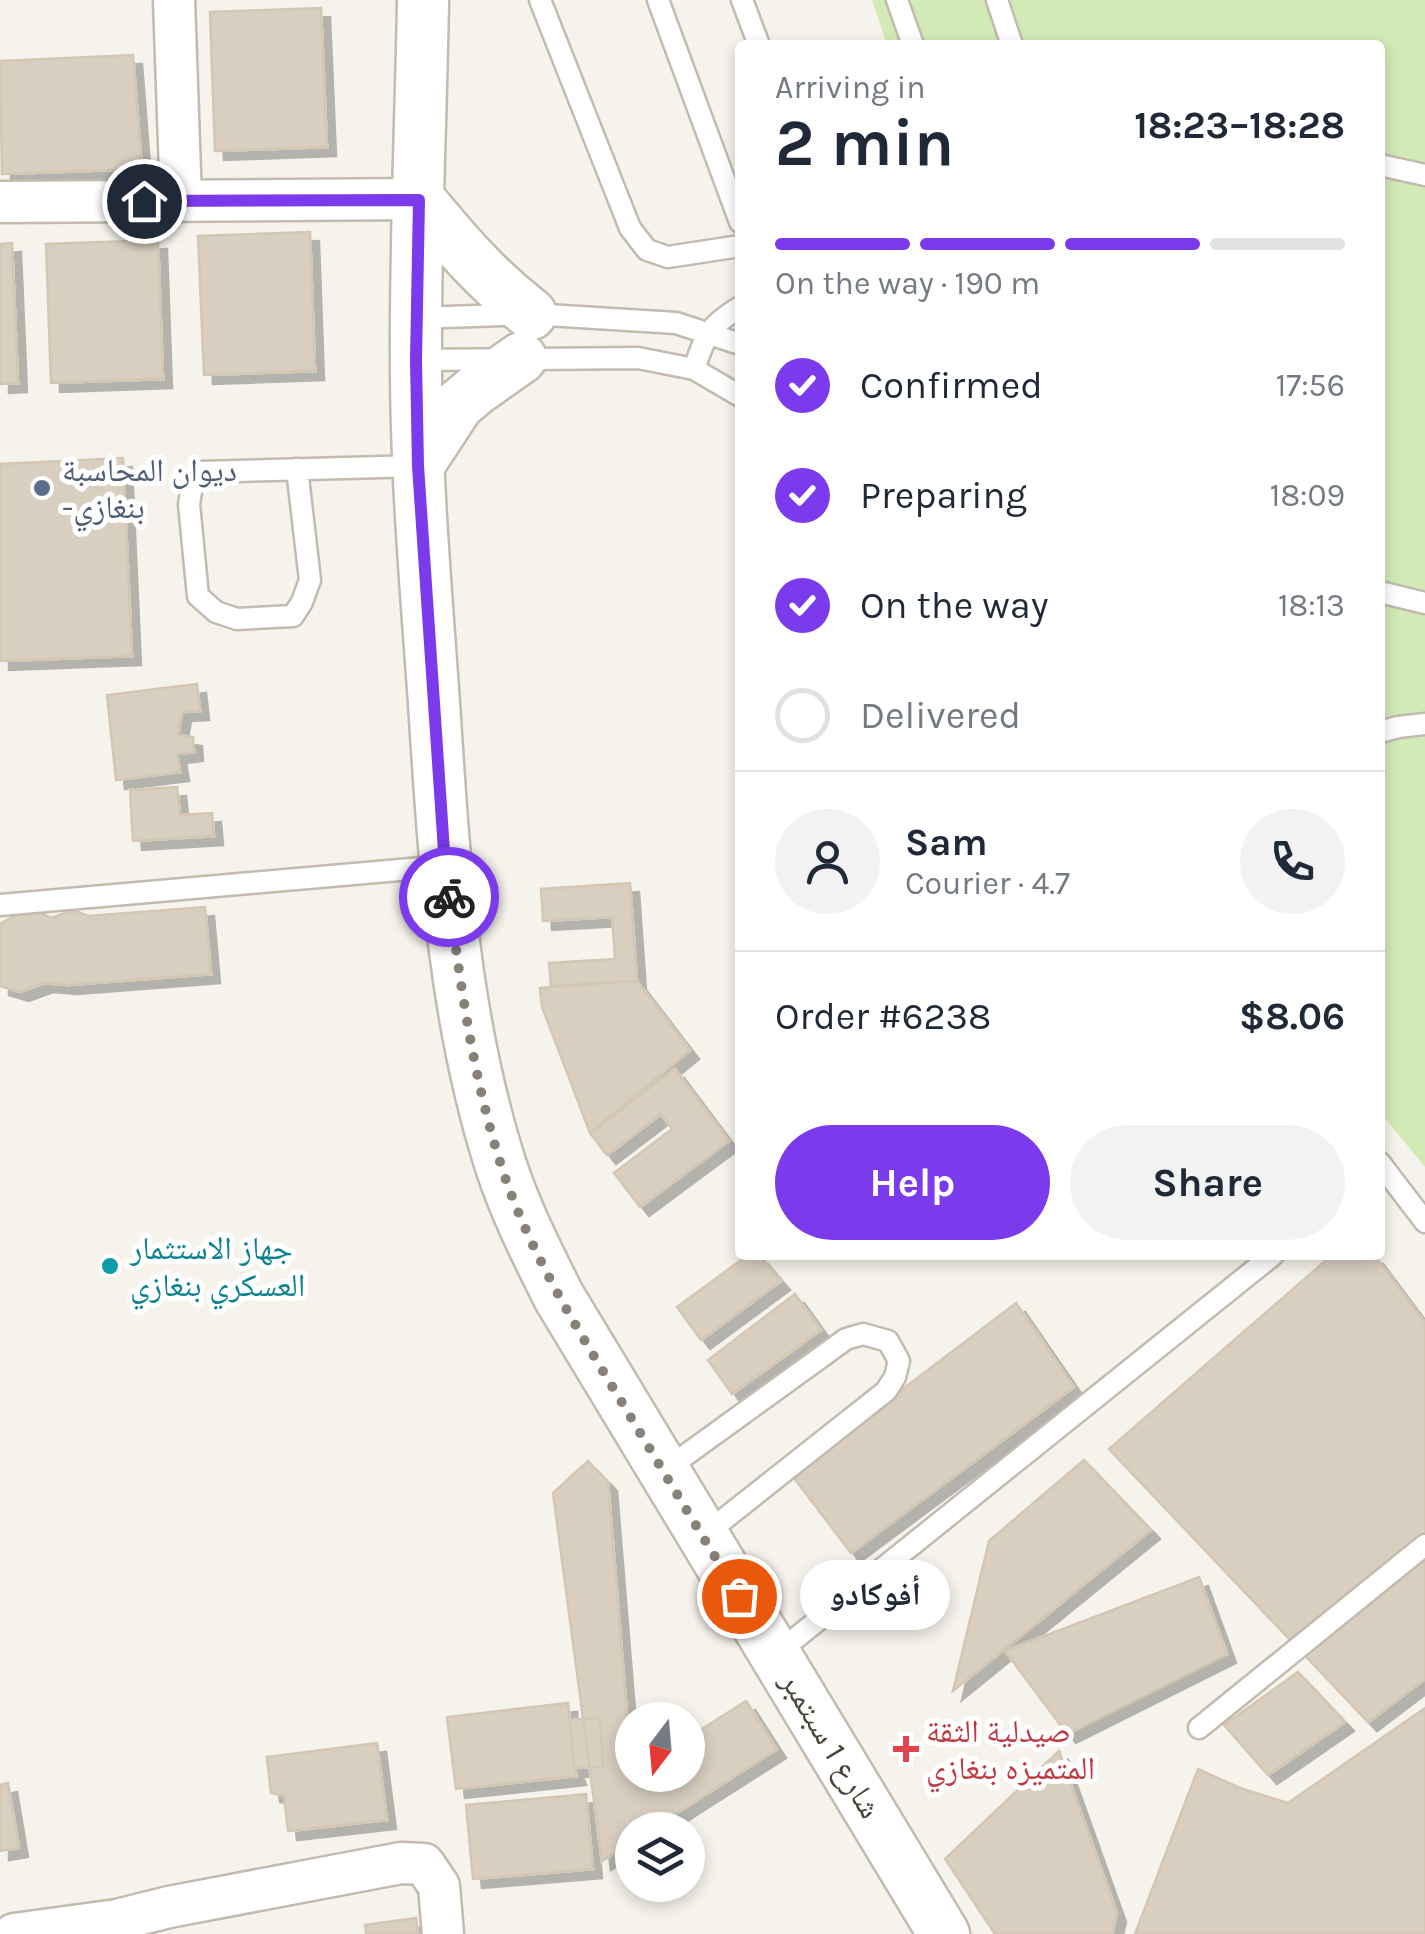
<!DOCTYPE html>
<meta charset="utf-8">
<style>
body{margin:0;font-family:Karla,"Noto Naskh Arabic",sans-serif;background:#f2f2f3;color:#1f2937;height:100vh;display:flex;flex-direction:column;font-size:38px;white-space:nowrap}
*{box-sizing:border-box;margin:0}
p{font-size:32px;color:#747a83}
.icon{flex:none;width:55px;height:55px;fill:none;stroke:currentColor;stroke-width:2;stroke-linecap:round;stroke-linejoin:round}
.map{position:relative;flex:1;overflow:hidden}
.details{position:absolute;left:735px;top:40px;width:650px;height:1220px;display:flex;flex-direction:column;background:#fff;border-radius:10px;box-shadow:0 5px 15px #0003}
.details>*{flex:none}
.needle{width:65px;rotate:196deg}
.buttons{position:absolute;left:615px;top:1702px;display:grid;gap:20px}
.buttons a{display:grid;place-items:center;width:90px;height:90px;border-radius:50%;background:#fff;box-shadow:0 5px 15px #0003;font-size:50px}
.pin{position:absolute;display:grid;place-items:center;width:85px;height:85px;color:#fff;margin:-42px;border:5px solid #fff;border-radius:50%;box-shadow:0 2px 10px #0007}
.courier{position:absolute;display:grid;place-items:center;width:100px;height:100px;margin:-50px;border:8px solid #7c3aed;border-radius:50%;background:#fff;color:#222;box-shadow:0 2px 12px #0007}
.bubble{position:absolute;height:70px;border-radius:35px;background:#fff;box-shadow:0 5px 15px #0003;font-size:32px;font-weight:700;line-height:70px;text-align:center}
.headline em{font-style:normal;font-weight:700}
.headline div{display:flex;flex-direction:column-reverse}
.headline{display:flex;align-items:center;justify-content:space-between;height:170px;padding:0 40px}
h1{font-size:65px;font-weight:700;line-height:75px}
.bar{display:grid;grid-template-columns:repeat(4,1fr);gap:15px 10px;align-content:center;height:120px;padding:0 40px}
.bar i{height:12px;border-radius:8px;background:#e0e1e3}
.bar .current{background:#7c3aed}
.bar p{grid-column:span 4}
.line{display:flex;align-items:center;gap:25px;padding:0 40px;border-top:2px solid #e0e1e3}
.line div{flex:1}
.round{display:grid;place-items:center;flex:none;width:105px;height:105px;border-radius:52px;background:#f2f2f3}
ol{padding:0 40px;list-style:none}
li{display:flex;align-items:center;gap:30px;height:110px}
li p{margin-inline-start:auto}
li .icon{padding:10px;border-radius:50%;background:#7c3aed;color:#fff;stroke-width:4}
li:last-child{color:#747a83}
li i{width:55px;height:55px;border:5px solid #e0e1e3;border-radius:50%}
.cta{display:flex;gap:20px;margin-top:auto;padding:20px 40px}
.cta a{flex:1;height:115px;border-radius:60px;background:#7c3aed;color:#fff;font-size:40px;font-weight:700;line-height:115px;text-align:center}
.cta a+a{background:#f2f2f3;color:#1f2937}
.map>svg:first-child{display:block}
</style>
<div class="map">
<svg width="1425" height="1934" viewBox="0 0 1425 1934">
<defs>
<filter id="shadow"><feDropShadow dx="9" dy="9" stdDeviation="0" flood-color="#0004"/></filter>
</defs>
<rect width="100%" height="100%" fill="#f6f3ec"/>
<!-- green -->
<path fill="#d2eab5" d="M872,0h553v1167l-45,-55v-1067h-493z"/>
<!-- building -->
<path fill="#d8cfc1" stroke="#d3c7b4" stroke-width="2.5" filter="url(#shadow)" d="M321,8l6,139 -112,4 -5,-139z
M133,55l9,114 -140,5 -2,-113z
M310,232l5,139 -111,4 -6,-139z
M158,240l5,139 -112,4 -5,-139z
M12,243l6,140 -18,1v-140z
M123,458l9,198 -132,5v-197z
M197,684l3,27 -18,1 -4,23 15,2 1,15 -17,2 3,18 -64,8 -9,-85z
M177,787l3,28 32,-2 2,23 -81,5 -3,-51z
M630,883l7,98 -86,5 -2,-23 66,-4 -3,-42 -69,4 -2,-32z
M30,907l21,11 22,-8 15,6 117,-9 6,67 -143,11 -24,-2 -24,9 -20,-6v-62z
M637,981l53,69 -100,83 -48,-126 -2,-19z
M675,1069l54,72 -89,66 -26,-34 58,-44 -11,-15 -54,41 -17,-22z
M748,1255h11l22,26 -80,59 -24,-33z
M1332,1255h42l51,68v356l-57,43 -259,-273z
M795,1294l26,36 -89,64 -24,-34z
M1016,1303l58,84 -223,166 -60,-79z
M1084,1460l67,70 -198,161 36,-150z
M588,1461l20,21 24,293h56v-37l58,-37 31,48 -127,81h-18v11l-30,20 -49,-368z
M1199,1577l28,77 -160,80 -62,-83z
M1298,1672l47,50 -77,53 -44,-50z
M568,1703l6,65 3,8 -121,13 -9,-72z
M1425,1708v226h-290l63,-165 42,19 48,15z
M600,1718l3,49 -29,1 -4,-48z
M377,1743l10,77 -99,11 -4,-35 -13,-3 -4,-36z
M1059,1751l58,162 -5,21h-117l-50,-75z
M8,1783l11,65 -19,3v-66z
M586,1794l7,75 -120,10 -7,-74z
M416,1918l2,16h-52l-1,-9z"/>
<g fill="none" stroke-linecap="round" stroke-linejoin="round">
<!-- service casing -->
<g stroke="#c2bbae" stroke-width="25">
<path id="service" d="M540,0l90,228 17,22 21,7 72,-11
M658,0l82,222
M742,0l17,45
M897,0l16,45
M997,0l15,45
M1380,165l45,10
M417,318l114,-4 145,9 64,21
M418,360l220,-2 56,11 46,27
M694,369c12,-35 14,-42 46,-62
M297,469l13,111 -8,22 -9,14 -56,3 -21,-7 -18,-16 -9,-92 3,-18 10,-14 216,-6
M1380,592l45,11
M1380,732l18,-5 27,-3
M0,905l445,-39
M1380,1163l45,59
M665,1470l181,-131 17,-5 25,7 11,20 -4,16 -9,14 -182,144
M776,1654l497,-399
M1199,1728l226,-183"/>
</g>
<!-- minor casing -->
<g stroke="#c2bbae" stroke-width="45">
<path id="minor" d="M174,0l7,201
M0,202l419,-3
M14,1934l103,-14 52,-13 232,-44 23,1 15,22 4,48"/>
</g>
<!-- tertiary casing -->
<g stroke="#c2bbae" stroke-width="55">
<path id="tertiary" d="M423,0c-2,121 -8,242 -7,363 0,114 10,227 18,340 10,155 19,314 67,463 15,46 37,89 58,131l385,637
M419,199c37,45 67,80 112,115
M418,466l40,-61 19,-16 44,-31"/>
</g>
<!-- service -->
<use href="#service" stroke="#fff" stroke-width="20"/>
<!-- minor -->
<use href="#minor" stroke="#fff" stroke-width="40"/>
<!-- tertiary -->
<use href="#tertiary" stroke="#fff" stroke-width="50"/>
</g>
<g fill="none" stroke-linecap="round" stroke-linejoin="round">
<!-- done -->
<path stroke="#878178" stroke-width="10" stroke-dasharray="0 18" d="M449,897c12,91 24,180 52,268 27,85 74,160 120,236 39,65 78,130 118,195"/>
<!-- route -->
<path stroke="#7c3aed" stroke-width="12" d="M144,201l275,-1 -3,160 2,106 27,400 4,31"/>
</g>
<!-- markers -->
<circle fill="#5c6f8a" stroke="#fff" stroke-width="4" cx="42" cy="488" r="10"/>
<circle fill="#0f9aa8" stroke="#fff" stroke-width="4" cx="110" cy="1266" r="10"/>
<path fill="#e0444e" stroke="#fff" stroke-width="4" d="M901 1734h10v10h10v10h-10v10h-10v-10h-10v-10h10z"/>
<g text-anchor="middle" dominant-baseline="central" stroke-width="10" stroke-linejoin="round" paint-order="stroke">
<!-- service labels -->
<g font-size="32" fill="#4e5e75" stroke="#fff" text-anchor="start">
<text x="62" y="470">ديوان المحاسبة<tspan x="62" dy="37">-بنغازي</tspan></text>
</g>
<!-- culture labels -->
<g font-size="32" fill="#0d838f" stroke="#fff" text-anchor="start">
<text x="130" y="1248">جهاز الاستثمار<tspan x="130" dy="37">العسكري بنغازي</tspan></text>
</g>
<!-- health labels -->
<g font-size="32" fill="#be3a42" stroke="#fff" text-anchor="start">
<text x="926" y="1731">صيدلية الثقة<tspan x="926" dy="37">المتميزه بنغازي</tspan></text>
</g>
<!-- street labels -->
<g font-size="32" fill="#4b4439" stroke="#fff">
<text transform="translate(831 1745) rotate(59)">شارع 1 سبتمبر</text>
</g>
</g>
</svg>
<div class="buttons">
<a><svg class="needle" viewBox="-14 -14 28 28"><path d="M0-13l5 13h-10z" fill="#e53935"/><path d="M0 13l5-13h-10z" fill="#747a83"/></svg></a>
<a><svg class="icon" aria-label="layers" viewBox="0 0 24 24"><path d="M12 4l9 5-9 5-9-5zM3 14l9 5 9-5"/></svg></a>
</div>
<div class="pin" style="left:739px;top:1596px;background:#ea580c"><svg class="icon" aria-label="bag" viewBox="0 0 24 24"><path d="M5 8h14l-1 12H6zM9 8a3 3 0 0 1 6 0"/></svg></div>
<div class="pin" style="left:144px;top:201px;background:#1f2937"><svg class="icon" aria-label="home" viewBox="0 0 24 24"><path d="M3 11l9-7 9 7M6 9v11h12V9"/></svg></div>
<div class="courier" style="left:449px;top:897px"><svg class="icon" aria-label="bike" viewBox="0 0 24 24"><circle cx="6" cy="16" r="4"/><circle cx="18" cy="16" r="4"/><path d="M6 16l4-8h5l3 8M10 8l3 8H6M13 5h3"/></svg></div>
<div class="bubble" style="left:800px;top:1560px;width:150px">أفوكادو</div>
<section class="details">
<div class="headline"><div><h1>2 min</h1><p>Arriving in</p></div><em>18:23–18:28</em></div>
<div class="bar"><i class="current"></i><i class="current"></i><i class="current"></i><i></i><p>On the way · 190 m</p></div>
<ol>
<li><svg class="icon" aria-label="check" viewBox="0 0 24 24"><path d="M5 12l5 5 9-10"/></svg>Confirmed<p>17:56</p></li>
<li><svg class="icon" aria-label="check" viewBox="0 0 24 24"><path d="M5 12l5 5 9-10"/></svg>Preparing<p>18:09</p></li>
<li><svg class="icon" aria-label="check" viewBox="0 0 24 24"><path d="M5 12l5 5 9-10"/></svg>On the way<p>18:13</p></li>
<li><i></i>Delivered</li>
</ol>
<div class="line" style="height:180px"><a class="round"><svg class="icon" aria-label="person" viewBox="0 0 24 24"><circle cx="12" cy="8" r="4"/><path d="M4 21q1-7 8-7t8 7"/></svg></a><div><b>Sam</b><p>Courier · 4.7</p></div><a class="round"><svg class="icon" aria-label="phone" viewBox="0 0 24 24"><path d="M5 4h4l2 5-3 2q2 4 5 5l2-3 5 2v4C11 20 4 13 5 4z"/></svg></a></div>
<div class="line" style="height:130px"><div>Order #6238</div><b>$8.06</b></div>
<div class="cta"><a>Help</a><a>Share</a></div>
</section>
</div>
